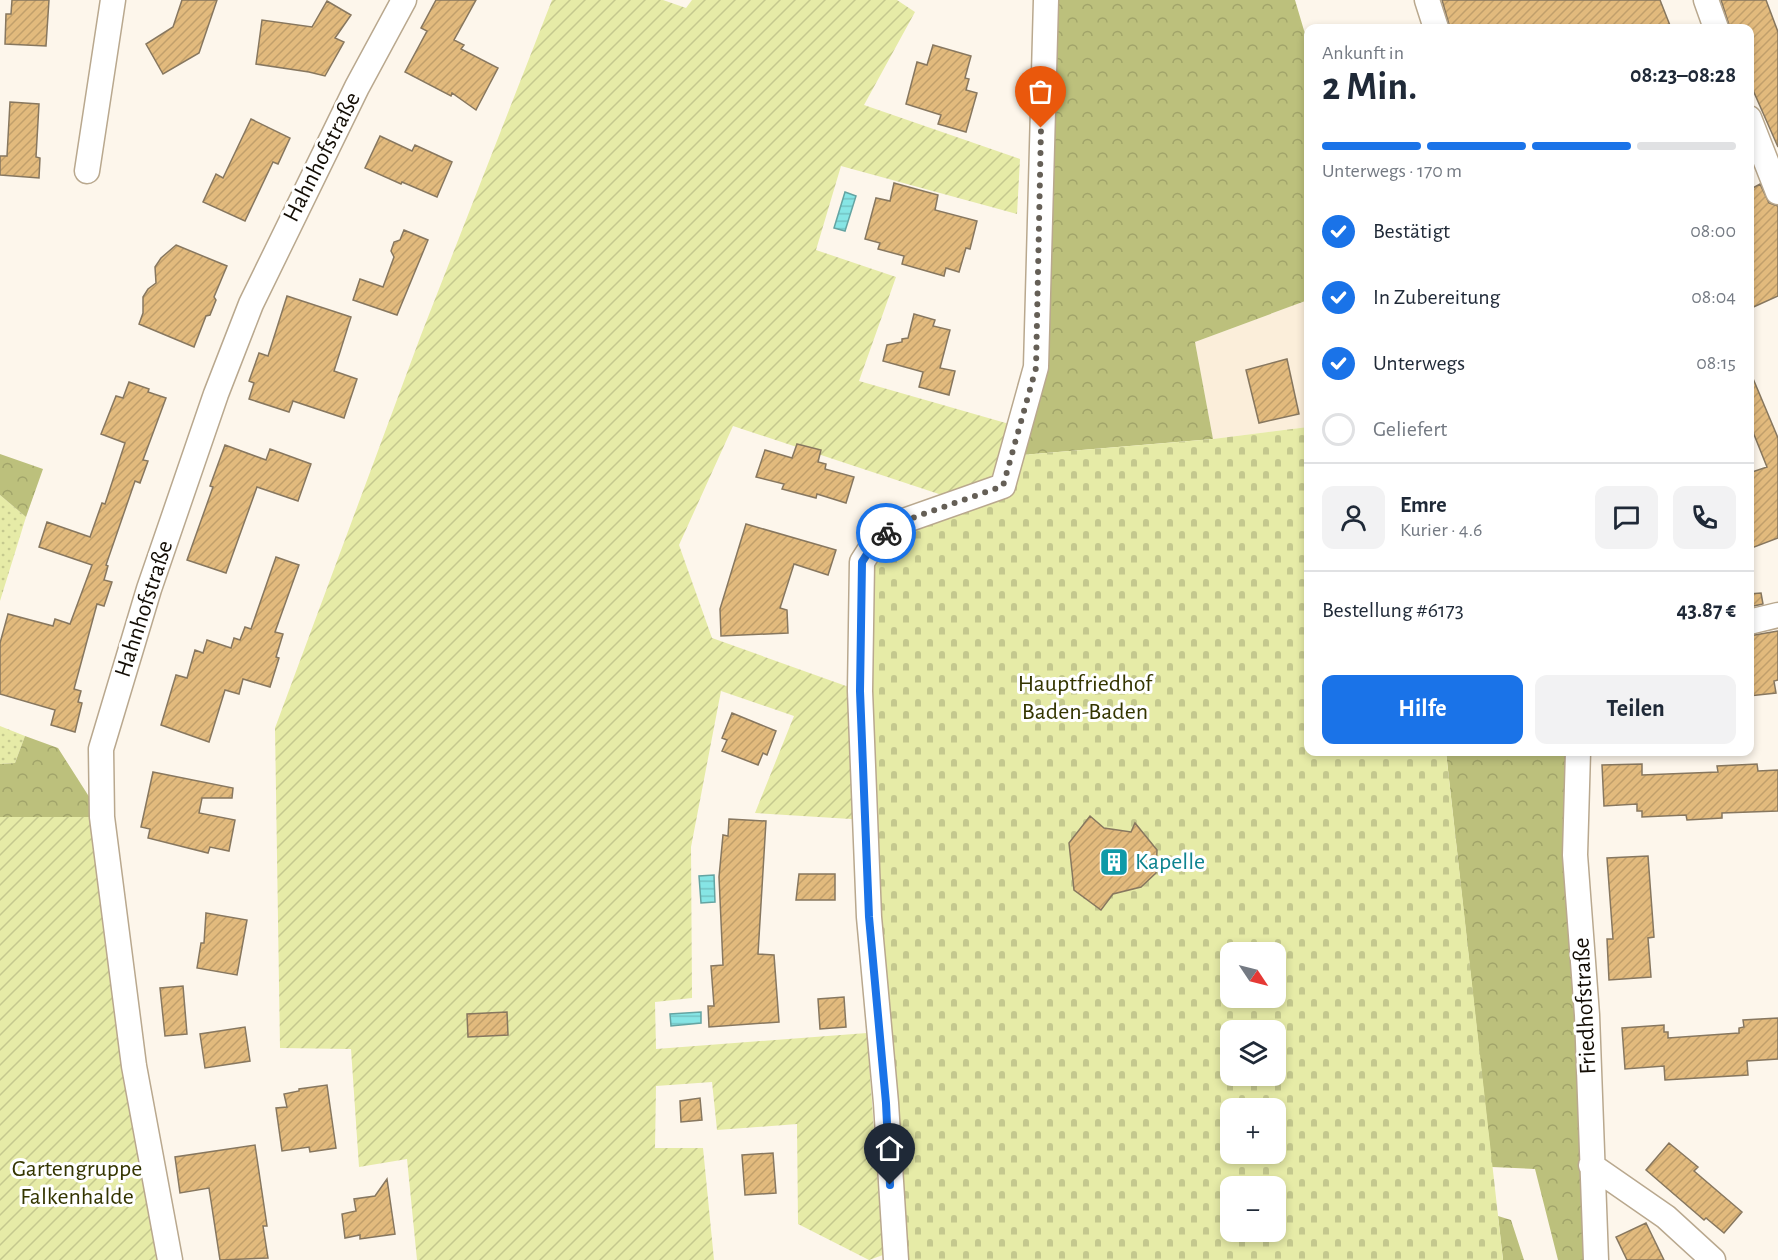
<!DOCTYPE html>
<html lang="de">
<meta charset="utf-8">
<style>
body{margin:0;font-family:"Alegreya Sans",sans-serif;background:#f2f2f3;color:#1f2937;height:100vh;display:flex;flex-direction:column;font-size:22px;white-space:nowrap}
*{box-sizing:border-box;margin:0}
p{font-size:20px;color:#747a83}
.icon{flex:none;width:33px;height:33px;fill:none;stroke:currentColor;stroke-width:2;stroke-linecap:round;stroke-linejoin:round}
.map{position:relative;flex:1;overflow:hidden}
.side{position:absolute;left:1304px;top:24px;width:450px;height:732px;display:flex;flex-direction:column;background:#fff;border-radius:12px;box-shadow:0 3px 9px #0003}
.side>*{flex:none}
.needle{width:39px;rotate:125deg}
.buttons{position:absolute;left:1220px;top:942px;display:grid;gap:12px}
.buttons a{display:grid;place-items:center;width:66px;height:66px;border-radius:12px;background:#fff;box-shadow:0 3px 9px #0003;font-size:30px}
.pin{position:absolute;display:grid;place-items:center;width:51px;height:51px;color:#fff;margin:-62px -26px;border-radius:50% 50% 50% 0;rotate:-45deg;box-shadow:0 0 6px #0007}
.pin .icon{rotate:45deg}
.courier{position:absolute;display:grid;place-items:center;width:60px;height:60px;margin:-30px;border:4px solid #1a73e8;border-radius:50%;background:#fff;color:#222;box-shadow:0 2px 8px #0007}
.head em{font-style:normal;font-weight:600}
.head div{display:flex;flex-direction:column-reverse}
.head{display:flex;align-items:center;justify-content:space-between;height:102px;padding:0 18px}
h1{font-size:39px;font-weight:600;line-height:45px}
.bar{display:grid;grid-template-columns:repeat(4,1fr);gap:9px 6px;align-content:center;height:72px;padding:0 18px}
.bar i{height:8px;border-radius:4px;background:#e0e1e3}
.bar .on{background:#1a73e8}
.bar p{grid-column:span 4}
.line{display:flex;align-items:center;gap:15px;padding:0 18px;border-top:2px solid #e0e1e3}
.line div{flex:1}
.round{display:grid;place-items:center;flex:none;width:63px;height:63px;border-radius:12px;background:#f2f2f3}
ol{padding:0 18px;list-style:none}
li{display:flex;align-items:center;gap:18px;height:66px}
li p{margin-inline-start:auto}
li .icon{padding:6px;border-radius:50%;background:#1a73e8;color:#fff;stroke-width:4}
li:last-child{color:#747a83}
li i{width:33px;height:33px;border:3px solid #e0e1e3;border-radius:50%}
.cta{display:flex;gap:12px;margin-top:auto;padding:12px 18px}
.cta a{flex:1;height:69px;border-radius:12px;background:#1a73e8;color:#fff;font-size:24px;font-weight:600;line-height:69px;text-align:center}
.cta a+a{background:#f2f2f3;color:#1f2937}
.map>svg:first-child{display:block}
</style>
<div class="map">
<svg width="1778" height="1260" viewBox="0 0 1778 1260">
<defs>
<pattern id="grass-dots" width="8" height="8" patternUnits="userSpaceOnUse" patternTransform="scale(1.5)"><rect width="8" height="8" fill="#e6eba7"/><path d="M2 2h.1M6 6h.1" fill="none" stroke="#c4c88e" stroke-width="1.8" stroke-linecap="round"/></pattern>
<pattern id="forest-crowns" width="20" height="18" patternUnits="userSpaceOnUse" patternTransform="scale(1.5)"><rect width="20" height="18" fill="#bcc07c"/><path d="M2 6a3 3 0 1 1 6 0M12 15a3 3 0 1 1 6 0" fill="none" stroke="#a1a46a"/></pattern>
<pattern id="cemetery-stones" width="16" height="16" patternUnits="userSpaceOnUse" patternTransform="scale(1.5)"><rect width="16" height="16" fill="#e6eba7"/><path d="M2 7V4a2 2 0 0 1 4 0v3zM10 15v-3a2 2 0 0 1 4 0v3z" fill="#c4c88e"/></pattern>
<pattern id="garden-furrows" width="10" height="10" patternUnits="userSpaceOnUse" patternTransform="scale(1.5)"><rect width="10" height="10" fill="#e6eba7"/><path d="M-1 1l2-2M0 10L10 0M9 11l2-2" fill="none" stroke="#c4c88e"/></pattern>
<pattern id="water-rules" width="6" height="5" patternUnits="userSpaceOnUse" patternTransform="scale(1.5)"><rect width="6" height="5" fill="#86e5e5"/><path d="M0 2.5h6" fill="none" stroke="#73c3c3"/></pattern>
<pattern id="building-hatch" width="6" height="6" patternUnits="userSpaceOnUse" patternTransform="scale(1.5)"><rect width="6" height="6" fill="#e2ba7d"/><path d="M-1 1l2-2M0 6l6-6M5 7l2-2" fill="none" stroke="#c19f6b"/></pattern>
</defs>
<rect width="100%" height="100%" fill="#fdf6eb"/>
<!-- built -->
<path fill="#fbeeda" d="M1308,300v127l-95,12 -18,-97z"/>
<!-- grass -->
<path fill="url(#grass-dots)" d="M0,495l26,22 -26,84z
M0,726l25,10 -10,27 -15,1z"/>
<!-- forest -->
<path fill="url(#forest-crowns)" d="M1042,0h253l13,44v256l-113,42 18,97 -202,17 25,-89z
M0,454l43,15 -17,48 -26,-22z
M25,736l33,12 44,69h-102v-53l15,-1z
M1446,752h132l18,508h-38l-23,-91 -43,-2z
M1498,1216l13,4 13,40h-21z"/>
<!-- cemetery -->
<path fill="url(#cemetery-stones)" fill-rule="evenodd" d="M1308,427v325h138l57,508h-607l-36,-569 16,-151 135,-84 202,-17zM1230,952h45v46h-45zM1230,1030h45v46h-45zM1230,1108h45v46h-45zM1230,1186h45v46h-45z"/>
<!-- garden -->
<path fill="url(#garden-furrows)" d="M552,0h111l23,8 6,-8h205l18,12 -51,93 156,54 -3,55 -176,-48 -25,84 80,27 -37,104 161,46 -17,59 -43,15 -227,-75 -54,119 33,93 148,53 7,129 -112,-7 39,-97 -73,-25 -30,156 1,151 -37,4 1,47 211,-16 16,222 -14,5 -71,-36 -1,-100 -80,6 -5,-48 -56,4 -1,62h48l11,112h-297l-10,-101 -48,8 -8,-118 -71,-1 -5,-320 146,-393z
M0,817h102l68,443h-170z"/>
<!-- water -->
<path fill="url(#water-rules)" stroke="#64a4a2" stroke-width="1.5" d="M845,192l11,4 -11,35 -11,-3z
M714,875l1,27 -14,1 -2,-27z
M701,1012v11l-30,3 -1,-12z"/>
<!-- building -->
<path fill="url(#building-hatch)" stroke="#87775f" stroke-width="1.5" d="M12,0h37l-3,46 -41,-2 1,-30h5z
M182,0h35l-18,53 -36,21 -17,-30 27,-17z
M436,0h40l-22,40 10,5 -3,4 37,19 -22,42 -24,-17 -1,3 -46,-24 22,-41 -6,-3z
M1442,0h218l11,28h-221z
M1721,0h45l12,32v115l-29,-66v-53h-19z
M327,1l24,14 -16,23 9,4 -19,34 -16,-4 -53,-8 6,-44 50,7z
M933,45l38,11 -6,22 4,1 -3,11 11,3 -11,39 -28,-8 3,-9 -35,-11 11,-42 10,3z
M10,102l29,2 -3,53 4,1 -1,20 -39,-3v-19h7z
M251,119l39,19 -12,26 -5,-2 -28,59 -42,-19 13,-28 7,4z
M380,136l32,15 3,-6 37,17 -15,35 -35,-15 -1,2 -36,-16z
M894,183l44,12 -3,15 42,11 -7,28 -4,-1 -7,24 -13,-4 -2,8 -42,-12 2,-8 -26,-7 2,-6 -15,-4 11,-41 14,3z
M1760,184l9,19 9,3v90l-29,13v-119z
M404,230l24,10 -31,75 -44,-15 7,-21 23,8 11,-30 -3,-6 3,-9 6,-2z
M176,245l51,21 -13,31 2,3 -6,15 -4,1 -12,31 -55,-23 4,-11v-16l5,-8 8,-6 -1,-16 6,-9z
M287,296l64,21 -17,54 23,8 -13,39 -51,-17 -4,11 -40,-13 5,-16 -5,-2 10,-28 9,3z
M914,314l21,6 -2,6 17,4 -10,38 15,3 -6,24 -30,-8 4,-15 -40,-11 4,-16 15,-3v-3l6,-1z
M1287,359l12,55 -40,9 -13,-53z
M1749,369l29,69v100l-29,11v-76l18,-6 -18,-45z
M129,382l20,7 -1,3 18,6 -23,62 5,1 -8,22 -5,-2 -29,84 2,1 -4,14 8,2 -8,24 -7,-2 -23,85 7,2 -3,11 4,1 -7,29 -24,-7 4,-15 -55,-16v-51l8,-29 45,12 2,-7 15,5 22,-59 -53,-18 8,-25 43,15 12,-34 3,1 20,-61 -24,-9 15,-38 7,2z
M797,444l24,6 -3,12 8,2 -1,5 29,8 -8,26 -29,-9 -1,4 -34,-9 2,-5 -28,-7 9,-27 27,8z
M225,445l41,15 4,-11 41,15 -13,37 -41,-14 -31,86 -39,-13 26,-73 -3,-1z
M746,524l90,26 -8,25 -34,-11 -14,44 7,2 1,23 -67,3 -1,-27z
M276,557l23,8 -24,67 8,2 -7,23 3,1 -9,29 -27,-8 -4,15 -14,-4 -16,52 -48,-17 15,-50 11,3 8,-28 8,3 4,-13 24,8 3,-10 6,2 5,-13 6,2z
M1761,593l2,11 -14,3v-13z
M1778,631v49l-4,1 2,12 -27,3v-60z
M732,713l44,18 -9,24 -4,-2 -5,12 -36,-14 5,-11 -5,-2z
M1642,764v11l76,-3 -1,-6 40,-2 1,7 20,-1v41l-56,2v5l-35,2 -1,-5 -44,2v-6h-5v-7l-33,2 -2,-41z
M153,772l80,16 -1,10h-30l-3,15 36,7 -6,31 -19,-4 -2,6 -60,-15 2,-9 -9,-2z
M1090,816l14,12 27,4 4,-9 22,27 -1,23 -15,14 -28,7 -12,16 -27,-20 -5,-47z
M729,819l37,2 -8,133 16,1 5,67 -70,5 -1,-21h6l-3,-40 12,-1 -4,-88 4,-42 5,1z
M1648,856l6,81 -6,1 3,39 -42,3 -2,-41h6l-6,-81z
M799,874h36v26h-39z
M206,913l41,7 -10,55 -40,-7 4,-25h3z
M183,986l4,48 -22,2 -5,-48z
M844,997l2,30 -26,2 -2,-30z
M507,1012l1,23 -40,2 -1,-23z
M1778,1018v41l-31,2 1,14 -83,5 -1,-14 -39,3 -3,-41 42,-3v7h4v6l71,-5v-5l5,-1 -1,-7z
M245,1027l5,34 -45,7 -5,-34z
M327,1085l9,63 -26,4 -1,-5 -27,4 -6,-43 11,-1 -3,-13 15,-3v-2z
M700,1098l2,22 -21,2 -1,-21z
M1669,1143l29,24 -4,4 48,41 -18,21 -18,-15 -2,2 -58,-50z
M255,1145l12,81h-4l5,32 -48,2 -11,-72 -29,5 -5,-36z
M773,1153l3,40 -31,2 -3,-40z
M387,1179l8,55 -35,5v-4l-15,3 -3,-24 14,-3 -2,-12 21,-3z
M1646,1223l18,37h-37l-11,-23z"/>
<g fill="none" stroke-linecap="round" stroke-linejoin="round">
<!-- street casing -->
<g stroke="#b9a88e" stroke-width="27">
<path id="street" d="M1427,0l9,28
M1706,0l10,28
M1749,118l29,74
M87,171l26,-171
M1749,622l29,-7
M1578,752l-3,103 12,160 9,245
M1591,1165l75,52 47,43
M170,1260l-36,-194 -32,-249 -1,-68 48,-160 67,-195 35,-90 106,-217 47,-87
M896,1260l-10,-157 -17,-186 -9,-226 2,-129 14,-22 22,-17 105,-37 33,-119 10,-367"/>
</g>
<!-- street -->
<use href="#street" stroke="#fff" stroke-width="24"/>
</g>
<g fill="none" stroke-linecap="round" stroke-linejoin="round">
<!-- done -->
<path stroke="#655f56" stroke-width="6" stroke-dasharray="0 10.8" d="M886,533l12,-10 105,-37 33,-118 5,-240"/>
<!-- route -->
<path stroke="#1a73e8" stroke-width="8" d="M886,533l-10,7 -14,22 -2,129 9,226 17,186 4,82"/>
</g>
<!-- icons -->
<defs>
<g id="building-square" transform="scale(1.5)"><rect x="-9" y="-9" width="18" height="18" rx="4" fill="#0f9aa8" stroke="#fff"/><path d="M-4-6H4V6H1V3H-1V6H-4ZM-2.5-4.3h1.7v1.8h-1.7ZM.8-4.3h1.7v1.8H.8ZM-2.5-1h1.7V.8h-1.7ZM.8-1h1.7V.8H.8Z" fill="#fff"/></g>
</defs>
<g fill-rule="evenodd">
<use href="#building-square" x="1114" y="862"/>
</g>
<g text-anchor="middle" dominant-baseline="central" stroke-width="6" stroke-linejoin="round" paint-order="stroke">
<!-- street labels -->
<g font-size="24" fill="#130d05" stroke="#fff">
<text transform="translate(322 157) rotate(-63)">Hahnhofstraße</text>
<text transform="translate(144 609) rotate(-72)">Hahnhofstraße</text>
<text transform="translate(1585 1006) rotate(-93)">Friedhofstraße</text>
</g>
<!-- park labels -->
<g font-size="24" fill="#343500" stroke="#fff">
<text x="1085" y="684">Hauptfriedhof<tspan x="1085" dy="28">Baden-Baden</tspan></text>
<text x="77" y="1169">Gartengruppe<tspan x="77" dy="28">Falkenhalde</tspan></text>
</g>
<!-- culture labels -->
<g font-size="24" fill="#0d838f" stroke="#fff" text-anchor="start">
<text x="1135" y="862">Kapelle</text>
</g>
</g>
</svg>
<div class="buttons">
<a><svg class="needle" viewBox="-14 -14 28 28"><path d="M0-13l5 13h-10z" fill="#e53935"/><path d="M0 13l5-13h-10z" fill="#747a83"/></svg></a>
<a><svg class="icon" aria-label="layers" viewBox="0 0 24 24"><path d="M12 4l9 5-9 5-9-5zM3 14l9 5 9-5"/></svg></a>
<a>+</a>
<a>−</a>
</div>
<div class="pin" style="left:1041px;top:128px;background:#ea580c"><svg class="icon" aria-label="bag" viewBox="0 0 24 24"><path d="M5 8h14l-1 12H6zM9 8a3 3 0 0 1 6 0"/></svg></div>
<div class="pin" style="left:890px;top:1185px;background:#1f2937"><svg class="icon" aria-label="home" viewBox="0 0 24 24"><path d="M3 11l9-7 9 7M6 9v11h12V9"/></svg></div>
<div class="courier" style="left:886px;top:533px"><svg class="icon" aria-label="bike" viewBox="0 0 24 24"><circle cx="6" cy="16" r="4"/><circle cx="18" cy="16" r="4"/><path d="M6 16l4-8h5l3 8M10 8l3 8H6M13 5h3"/></svg></div>
<section class="side">
<div class="head"><div><h1>2 Min.</h1><p>Ankunft in</p></div><em>08:23–08:28</em></div>
<div class="bar"><i class="on"></i><i class="on"></i><i class="on"></i><i></i><p>Unterwegs · 170 m</p></div>
<ol>
<li><svg class="icon" aria-label="check" viewBox="0 0 24 24"><path d="M5 12l5 5 9-10"/></svg>Bestätigt<p>08:00</p></li>
<li><svg class="icon" aria-label="check" viewBox="0 0 24 24"><path d="M5 12l5 5 9-10"/></svg>In Zubereitung<p>08:04</p></li>
<li><svg class="icon" aria-label="check" viewBox="0 0 24 24"><path d="M5 12l5 5 9-10"/></svg>Unterwegs<p>08:15</p></li>
<li><i></i>Geliefert</li>
</ol>
<div class="line" style="height:108px"><a class="round"><svg class="icon" aria-label="person" viewBox="0 0 24 24"><circle cx="12" cy="8" r="4"/><path d="M4 21q1-7 8-7t8 7"/></svg></a><div><b>Emre</b><p>Kurier · 4.6</p></div><a class="round"><svg class="icon" aria-label="chat" viewBox="0 0 24 24"><path d="M4 5h16v11H9l-5 4z"/></svg></a><a class="round"><svg class="icon" aria-label="phone" viewBox="0 0 24 24"><path d="M5 4h4l2 5-3 2q2 4 5 5l2-3 5 2v4C11 20 4 13 5 4z"/></svg></a></div>
<div class="line" style="height:78px"><div>Bestellung #6173</div><b>43.87 €</b></div>
<div class="cta"><a>Hilfe</a><a>Teilen</a></div>
</section>
</div>
